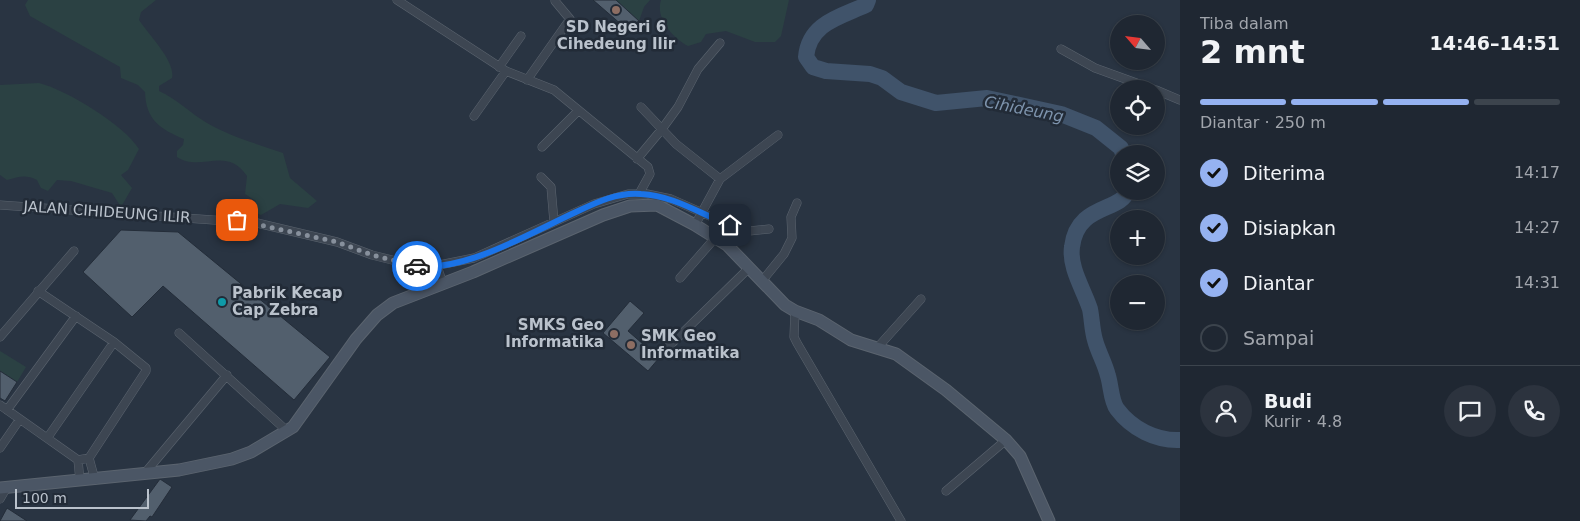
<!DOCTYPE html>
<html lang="id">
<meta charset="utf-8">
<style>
body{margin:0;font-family:"DejaVu Sans",sans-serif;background:#2c333e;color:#f1f3f6;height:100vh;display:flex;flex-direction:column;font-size:19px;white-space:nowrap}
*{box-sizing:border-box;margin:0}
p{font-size:16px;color:#a1a5ac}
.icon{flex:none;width:28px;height:28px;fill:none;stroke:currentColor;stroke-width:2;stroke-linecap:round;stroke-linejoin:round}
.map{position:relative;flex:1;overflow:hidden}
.details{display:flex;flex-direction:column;background:#1f2732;width:400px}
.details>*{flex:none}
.needle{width:32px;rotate:298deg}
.fabs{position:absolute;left:1110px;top:15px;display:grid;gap:10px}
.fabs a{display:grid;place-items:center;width:55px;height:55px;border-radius:50%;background:#1f2732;box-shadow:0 1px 4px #0004,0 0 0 1px #3c444d;font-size:25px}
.scale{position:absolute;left:15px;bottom:12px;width:134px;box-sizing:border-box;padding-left:5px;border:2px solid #bac2cc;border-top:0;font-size:14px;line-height:18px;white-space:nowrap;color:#bac2cc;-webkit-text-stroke:4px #222b37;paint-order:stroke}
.pin{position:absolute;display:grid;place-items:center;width:42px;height:42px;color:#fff;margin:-21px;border-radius:10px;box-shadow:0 2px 8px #0006}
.courier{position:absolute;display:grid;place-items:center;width:50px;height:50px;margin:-25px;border:4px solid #1a73e8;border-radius:50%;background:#fff;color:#222;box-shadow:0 1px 6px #0007}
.headline em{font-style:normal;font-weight:700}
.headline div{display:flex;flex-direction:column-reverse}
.headline{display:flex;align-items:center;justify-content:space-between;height:85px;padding:0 20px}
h1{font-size:32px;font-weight:700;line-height:38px}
.bar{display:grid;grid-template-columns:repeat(4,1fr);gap:8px 5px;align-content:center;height:60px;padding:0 20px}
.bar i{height:6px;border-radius:4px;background:#3c444d}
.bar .current{background:#95b2f1}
.bar p{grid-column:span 4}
.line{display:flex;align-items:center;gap:12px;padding:0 20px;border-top:1px solid #3c444d}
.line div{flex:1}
.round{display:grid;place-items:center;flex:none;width:52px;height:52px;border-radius:26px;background:#2c333e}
ol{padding:0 20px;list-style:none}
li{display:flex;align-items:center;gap:15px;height:55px}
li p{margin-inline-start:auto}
li .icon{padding:5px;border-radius:50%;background:#95b2f1;color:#111;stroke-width:4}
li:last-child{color:#a1a5ac}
li i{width:28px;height:28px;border:2px solid #3c444d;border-radius:50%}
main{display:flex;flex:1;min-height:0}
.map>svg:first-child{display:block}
</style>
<main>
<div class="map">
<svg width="1180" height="521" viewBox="0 0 1180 521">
<rect width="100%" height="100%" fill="#293442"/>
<!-- green -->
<path fill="#2b4143" d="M28,0h128l-15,12 -2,8c10,15 37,42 33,58l-13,8v5c18,8 31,22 48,32 24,14 51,21 76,30l7,25 27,23 -9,7 -28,-4 -19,11 -5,-2v-12l-11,-7 2,-18c-21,-31 -46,-3 -70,-19v-6l6,-6 1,-6c-24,-10 -38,-19 -39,-47l-7,-7 -17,-7 -1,-11 -90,-51 -5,-11z
M616,0h34l-6,7 -5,14z
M661,0h128l-8,36 -6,6h-20l-29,-11 -20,3 -5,8 -13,4c-15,-8 -33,-28 -27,-46z
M39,83c28,7 85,42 100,66l-11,21 -7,5 11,13 -11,19 -9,-14 -41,-12 -14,-1 -9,11 -7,-3 -4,-8c-12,-6 -18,-3 -30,0l-7,-5v-90z
M0,351l26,16 -9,15 -17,-11z"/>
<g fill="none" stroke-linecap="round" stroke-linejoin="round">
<!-- river -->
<path stroke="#40536a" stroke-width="16" d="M868,0l-2,5c-26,12 -57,18 -60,52l7,10 13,4 44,3 12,4 19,14 35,11 51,-5 74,16 35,14 25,20 2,6
M1127,191c-5,21 -50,12 -55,56 -3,21 12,43 18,62 2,10 2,21 5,31 3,12 10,23 13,36 3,9 3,25 9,33 15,20 39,32 63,31"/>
</g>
<!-- building -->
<path fill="#525f6d" stroke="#242d39" d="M593,0h23l23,21 -9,11z
M121,230l57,2 152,125 -36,43 -131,-114 -31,31 -49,-45z
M630,301l14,12 -16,18 31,27 -11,13 -45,-38z
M0,371l17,11 -12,19 -5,-3z
M160,479l12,8 -20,30 -2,-1 -4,5 -16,-1z
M7,508l20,13h-27z"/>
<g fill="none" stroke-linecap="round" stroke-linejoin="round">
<!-- minor casing -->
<g stroke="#5b646f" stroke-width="9">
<path id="minor" d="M397,0l109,71
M1061,49l34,19 58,21
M499,67l22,-31
M527,80l43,-61 -15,-18
M1156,90l24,10
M641,107l35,37 44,35
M474,116l32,-45 48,19 94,77 2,7 -11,20
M542,147l36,-36
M637,159l25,-30 16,-22 20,-38 22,-26
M541,177l10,10 3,35
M0,205l257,18 80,19 35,13 36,9 21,3 45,-9 120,-54 34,-10h19l24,5 68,30 10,2 20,-2
M695,225l25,-46 58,-44
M437,266l6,18
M680,278l35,-40
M762,281l22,-27 8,-16 -1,-21 6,-14
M38,291l76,51 32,26v3l-57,87 6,22
M795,311l-1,26 3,6 104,178
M179,333l107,97
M0,337l74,-86
M878,347l43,-48
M663,352l86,-84
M0,405l78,55 11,-2
M7,410l69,-94
M48,437l66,-95
M0,448l20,-29
M78,460l2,21
M145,473l82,-98
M946,491l60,-51
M0,499l7,-12"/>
</g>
<!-- secondary casing -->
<g stroke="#5b646f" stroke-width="13">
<path id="secondary" d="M0,488l179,-18 53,-11 19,-7 42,-25 63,-88 21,-24 16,-12 80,-31 130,-57 27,-9 27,-1 38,20 32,20 58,60 10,6 24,9 32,20 45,14 50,36 60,50 14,16 29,65"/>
</g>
<!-- minor -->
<use href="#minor" stroke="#3d4652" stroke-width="8"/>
<!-- secondary -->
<use href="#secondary" stroke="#4b5665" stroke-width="11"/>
</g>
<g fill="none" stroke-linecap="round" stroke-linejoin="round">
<!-- done -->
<path stroke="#87909c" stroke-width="5" stroke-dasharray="0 9" d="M237,220l100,22 35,13 45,11"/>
<!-- route -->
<path stroke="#1a73e8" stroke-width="6" d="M417,266c48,6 115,-34 159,-54 21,-10 42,-20 65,-18 34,2 59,20 89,31"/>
</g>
<!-- markers -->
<g fill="#8d6e63" stroke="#222b37" stroke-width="2">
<circle cx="616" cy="10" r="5"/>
<circle cx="614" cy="334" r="5"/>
<circle cx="631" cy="345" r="5"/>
</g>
<circle fill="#0f9aa8" stroke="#222b37" stroke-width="2" cx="222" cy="302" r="5"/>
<g text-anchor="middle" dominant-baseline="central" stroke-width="5" stroke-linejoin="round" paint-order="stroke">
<!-- poi labels -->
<g font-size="15" font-weight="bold" fill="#bac2cc" stroke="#222b37" text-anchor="start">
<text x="616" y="27" text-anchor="middle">SD Negeri 6<tspan x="616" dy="17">Cihedeung Ilir</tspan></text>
<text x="232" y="293">Pabrik Kecap<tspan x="232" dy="17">Cap Zebra</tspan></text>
<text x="604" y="325" text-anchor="end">SMKS Geo<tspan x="604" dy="17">Informatika</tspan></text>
<text x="641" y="336">SMK Geo<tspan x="641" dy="17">Informatika</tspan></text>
</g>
<!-- street labels -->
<g font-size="15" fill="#bac2cc" stroke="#222b37">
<text transform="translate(107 212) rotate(4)">JALAN CIHIDEUNG ILIR</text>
</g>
<!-- water labels -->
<g font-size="16" font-style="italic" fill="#7d93ac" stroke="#222b37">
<text transform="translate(1024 109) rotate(11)">Cihideung</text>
</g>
</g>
</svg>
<div class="fabs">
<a><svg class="needle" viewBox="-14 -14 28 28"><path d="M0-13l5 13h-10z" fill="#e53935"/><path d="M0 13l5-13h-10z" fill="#a1a5ac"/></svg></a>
<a><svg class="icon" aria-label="locate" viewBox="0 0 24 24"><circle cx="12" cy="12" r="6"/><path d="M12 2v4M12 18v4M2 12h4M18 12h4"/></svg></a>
<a><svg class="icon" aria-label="layers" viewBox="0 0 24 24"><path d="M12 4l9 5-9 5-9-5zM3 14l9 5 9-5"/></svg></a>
<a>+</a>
<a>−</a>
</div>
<div class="scale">100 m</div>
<div class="pin" style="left:237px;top:220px;background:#ea580c"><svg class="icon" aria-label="bag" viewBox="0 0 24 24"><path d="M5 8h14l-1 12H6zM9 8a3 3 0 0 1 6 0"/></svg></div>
<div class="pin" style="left:730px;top:225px;background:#1f2937"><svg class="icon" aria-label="home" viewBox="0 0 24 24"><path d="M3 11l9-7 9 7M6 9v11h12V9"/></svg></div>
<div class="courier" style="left:417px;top:266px"><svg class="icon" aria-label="car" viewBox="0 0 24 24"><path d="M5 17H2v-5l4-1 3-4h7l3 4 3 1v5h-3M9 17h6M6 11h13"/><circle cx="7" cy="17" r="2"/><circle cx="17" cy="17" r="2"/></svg></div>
</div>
<section class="details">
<div class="headline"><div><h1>2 mnt</h1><p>Tiba dalam</p></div><em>14:46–14:51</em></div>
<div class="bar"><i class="current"></i><i class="current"></i><i class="current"></i><i></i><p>Diantar · 250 m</p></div>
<ol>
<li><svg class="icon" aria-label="check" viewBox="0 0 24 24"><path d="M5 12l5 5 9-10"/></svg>Diterima<p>14:17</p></li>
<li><svg class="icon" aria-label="check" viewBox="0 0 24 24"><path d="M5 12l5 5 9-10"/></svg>Disiapkan<p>14:27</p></li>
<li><svg class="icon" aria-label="check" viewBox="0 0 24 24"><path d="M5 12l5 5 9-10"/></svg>Diantar<p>14:31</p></li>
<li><i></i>Sampai</li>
</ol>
<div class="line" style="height:90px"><a class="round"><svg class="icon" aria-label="person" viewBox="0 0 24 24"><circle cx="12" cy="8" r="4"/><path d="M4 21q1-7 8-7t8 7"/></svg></a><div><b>Budi</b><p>Kurir · 4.8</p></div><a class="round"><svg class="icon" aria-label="chat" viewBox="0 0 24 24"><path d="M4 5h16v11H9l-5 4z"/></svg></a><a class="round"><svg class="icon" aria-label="phone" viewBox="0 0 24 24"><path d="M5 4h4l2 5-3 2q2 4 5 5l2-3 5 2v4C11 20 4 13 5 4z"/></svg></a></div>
</section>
</main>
